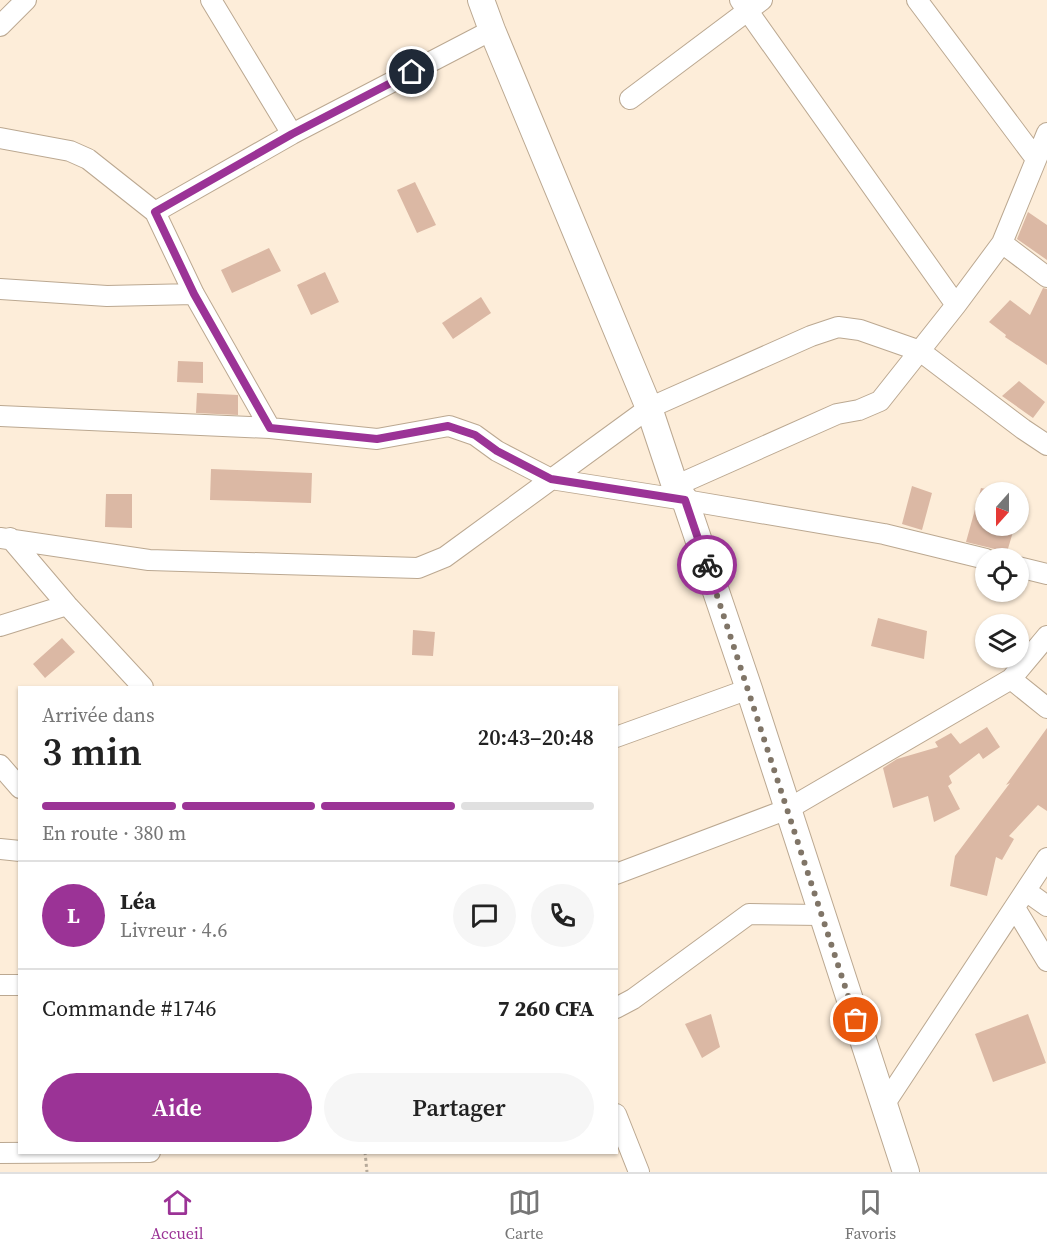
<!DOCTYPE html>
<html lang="fr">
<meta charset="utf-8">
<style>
body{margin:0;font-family:"Source Serif 4",serif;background:#f6f6f6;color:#222;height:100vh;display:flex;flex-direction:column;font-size:22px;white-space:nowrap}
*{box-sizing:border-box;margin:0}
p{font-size:20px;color:#767676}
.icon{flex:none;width:33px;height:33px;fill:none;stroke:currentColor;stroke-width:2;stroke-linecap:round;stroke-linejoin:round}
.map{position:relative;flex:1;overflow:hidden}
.drawer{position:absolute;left:18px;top:686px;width:600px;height:468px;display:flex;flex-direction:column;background:#fff;border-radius:0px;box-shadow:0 2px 4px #0004}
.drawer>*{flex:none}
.needle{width:39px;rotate:201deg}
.fabs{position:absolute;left:975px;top:482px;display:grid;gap:12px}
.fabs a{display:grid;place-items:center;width:54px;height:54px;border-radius:50%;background:#fff;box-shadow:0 2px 4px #0004;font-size:30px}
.pin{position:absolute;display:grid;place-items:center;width:51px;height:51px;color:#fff;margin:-26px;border:3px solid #fff;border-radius:50%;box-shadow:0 2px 6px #0007}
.courier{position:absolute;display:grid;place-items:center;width:60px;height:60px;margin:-30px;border:4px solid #9b3396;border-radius:50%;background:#fff;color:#222;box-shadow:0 2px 8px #0007}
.summary em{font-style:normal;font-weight:600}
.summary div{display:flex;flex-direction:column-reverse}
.summary{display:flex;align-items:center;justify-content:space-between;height:102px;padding:0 24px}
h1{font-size:39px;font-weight:600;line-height:45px}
.bar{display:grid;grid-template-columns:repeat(4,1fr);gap:9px 6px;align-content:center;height:72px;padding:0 24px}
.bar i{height:8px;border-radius:4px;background:#e0e0e0}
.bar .current{background:#9b3396}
.bar p{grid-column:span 4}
.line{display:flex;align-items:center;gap:15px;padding:0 24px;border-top:2px solid #e0e0e0}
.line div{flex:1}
.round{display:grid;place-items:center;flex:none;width:63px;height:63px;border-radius:32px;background:#f6f6f6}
.action{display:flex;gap:12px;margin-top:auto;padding:12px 24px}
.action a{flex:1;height:69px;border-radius:36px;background:#9b3396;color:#fff;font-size:24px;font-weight:600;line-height:69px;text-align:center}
.action a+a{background:#f6f6f6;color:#222}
.tab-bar{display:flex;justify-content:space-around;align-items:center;height:84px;border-top:2px solid #e0e0e0;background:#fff;font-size:16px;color:#767676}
.tab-bar a{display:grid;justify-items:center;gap:3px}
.tab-bar .current{color:#9b3396}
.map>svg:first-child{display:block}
</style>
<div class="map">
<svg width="1047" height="1172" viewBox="0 0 1047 1172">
<rect width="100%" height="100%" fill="#fdedd9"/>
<!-- building -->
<path fill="#dbb8a4" d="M415,182l21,43 -19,8 -20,-43z
M1028,212l19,13v35l-30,-21z
M269,248l12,23 -49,22 -11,-23z
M325,272l14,30 -28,13 -14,-30z
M1043,288l4,1v76l-42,-28 1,-2 -17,-13 21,-22 20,15z
M481,297l10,16 -38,26 -11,-16z
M178,361l25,1v21l-26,-1z
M1019,381l26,21 -12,16 -31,-22z
M197,393l41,2v20l-42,-2z
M211,469l101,4 -1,30 -101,-3z
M912,486l20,7 -10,37 -20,-6z
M981,488l5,1v36h29l-8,27 -41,-10z
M106,494h26v34l-27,-1z
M878,618l49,13 -3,28 -53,-13z
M413,630l22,2 -2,24 -21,-1z
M62,638l13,14 -30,26 -12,-14z
M987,727l13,20 -17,12 -4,-6 -30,23 3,7 -4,3 12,23 -26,13 -6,-26 -35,12 -10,-40 14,-9 41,-12 -3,-5 16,-9 9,11z
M1047,728v83l-9,-6 -29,31 5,3 -12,21 -6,-3 -9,39 -37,-10 5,-30 55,-73 -4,2z
M711,1014l9,33 -18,11 -17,-34z
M1028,1014l18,49 -53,19 -18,-48z"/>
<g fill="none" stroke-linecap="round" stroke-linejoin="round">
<!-- minor casing -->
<g stroke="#bba891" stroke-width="22">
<path id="minor" d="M211,0l81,134
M740,0l216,305
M917,0l119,159
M0,26l26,-26
M630,99l132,-99
M0,138l70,13 18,8 67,53 39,82 76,134
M155,212l137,-78 200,-104
M1002,243l45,34
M0,289l107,7 87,-2
M0,416l270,12 107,11 72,-13 26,9 22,16 54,28 134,21 199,34 102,25
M675,486l162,-72 22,-4 21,-9 76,-96 46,-62 45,-110
M0,538l149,22 269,8 27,-11 204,-149 162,-72 27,-9 22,3 60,21 103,78 24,16
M10,538l57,67 76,82
M1018,567l29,7
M0,626l67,-21
M1011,679l36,29
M616,737l133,-48
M0,765l20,23
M0,849l20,2
M616,874l172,-65 223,-130 36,-43
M1026,891l21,15
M1015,908l32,53
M0,985h20
M616,1008l17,-9 116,-85 72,1
M884,1105l163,-247
M616,1114l23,58
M0,1153l150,-1"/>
</g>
<!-- tertiary casing -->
<g stroke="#bba891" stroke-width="28">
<path id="tertiary" d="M481,0l11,30 157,378 26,78 10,14 64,189 157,483"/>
</g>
<!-- path -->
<path stroke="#b7aa9a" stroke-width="3" stroke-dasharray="3 3" stroke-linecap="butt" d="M365,1152l2,20"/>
<!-- minor -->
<use href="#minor" stroke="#fff" stroke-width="20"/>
<!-- tertiary -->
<use href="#tertiary" stroke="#fff" stroke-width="26"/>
</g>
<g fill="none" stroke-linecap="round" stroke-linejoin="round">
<!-- done -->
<path stroke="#807567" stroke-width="6" stroke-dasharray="0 10.8" d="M707,565l149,455"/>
<!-- route -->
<path stroke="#9b3396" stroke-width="8" d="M412,72l-120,62 -137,78 39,82 76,134 107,11 71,-13 27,9 22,16 54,28 134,21 22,65"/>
</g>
</svg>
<div class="fabs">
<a><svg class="needle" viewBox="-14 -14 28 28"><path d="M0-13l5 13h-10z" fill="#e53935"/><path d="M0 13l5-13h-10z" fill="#767676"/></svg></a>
<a><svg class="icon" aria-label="locate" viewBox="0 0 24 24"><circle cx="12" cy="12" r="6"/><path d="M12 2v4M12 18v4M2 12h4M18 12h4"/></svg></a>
<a><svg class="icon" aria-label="layers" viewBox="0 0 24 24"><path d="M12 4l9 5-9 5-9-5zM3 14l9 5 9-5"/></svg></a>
</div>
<div class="pin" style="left:856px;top:1020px;background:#ea580c"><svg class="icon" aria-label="bag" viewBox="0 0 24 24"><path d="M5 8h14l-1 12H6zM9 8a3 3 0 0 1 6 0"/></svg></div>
<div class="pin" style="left:412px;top:72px;background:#1f2937"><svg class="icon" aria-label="home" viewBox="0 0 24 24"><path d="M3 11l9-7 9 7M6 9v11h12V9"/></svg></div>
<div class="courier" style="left:707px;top:565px"><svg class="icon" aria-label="bike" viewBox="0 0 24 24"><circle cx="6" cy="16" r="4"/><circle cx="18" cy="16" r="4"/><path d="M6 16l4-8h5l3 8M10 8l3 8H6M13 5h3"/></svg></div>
<section class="drawer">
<div class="summary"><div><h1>3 min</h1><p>Arrivée dans</p></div><em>20:43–20:48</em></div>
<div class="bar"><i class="current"></i><i class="current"></i><i class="current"></i><i></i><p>En route · 380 m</p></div>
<div class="line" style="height:108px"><b class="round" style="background:#9b3396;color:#fff">L</b><div><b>Léa</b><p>Livreur · 4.6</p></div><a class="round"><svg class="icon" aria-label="chat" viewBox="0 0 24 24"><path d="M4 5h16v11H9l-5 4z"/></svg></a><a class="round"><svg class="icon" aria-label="phone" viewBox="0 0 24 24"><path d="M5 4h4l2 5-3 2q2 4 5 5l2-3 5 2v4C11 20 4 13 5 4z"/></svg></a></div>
<div class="line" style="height:78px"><div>Commande #1746</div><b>7 260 CFA</b></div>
<div class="action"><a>Aide</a><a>Partager</a></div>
</section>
</div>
<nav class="tab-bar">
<a class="current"><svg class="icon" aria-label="home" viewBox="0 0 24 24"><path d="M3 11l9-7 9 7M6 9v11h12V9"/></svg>Accueil</a>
<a><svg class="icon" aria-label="map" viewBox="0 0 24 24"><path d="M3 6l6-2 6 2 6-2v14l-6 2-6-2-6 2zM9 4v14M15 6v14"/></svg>Carte</a>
<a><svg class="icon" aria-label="saved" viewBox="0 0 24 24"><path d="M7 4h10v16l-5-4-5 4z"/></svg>Favoris</a>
</nav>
